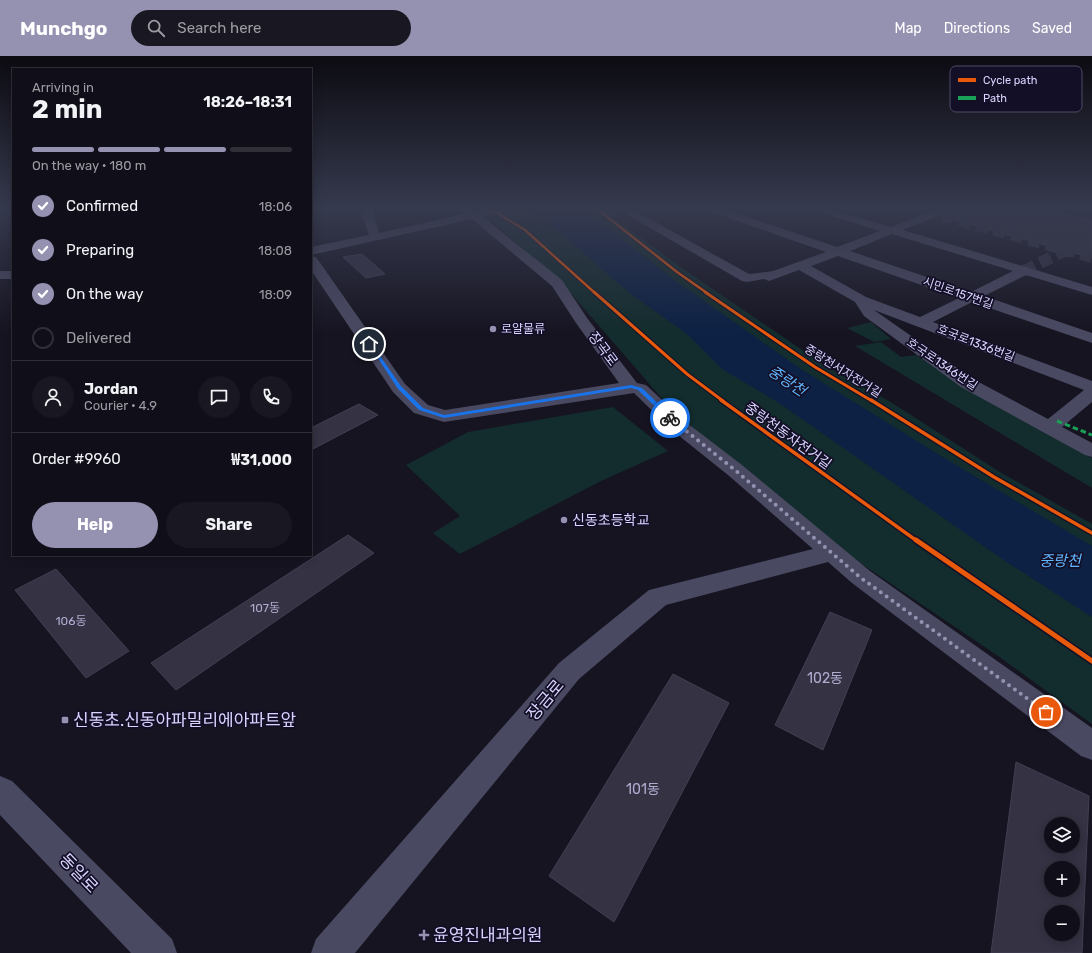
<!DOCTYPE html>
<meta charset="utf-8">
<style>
body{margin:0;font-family:Rubik,"Noto Sans KR",sans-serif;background:#191822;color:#f1f3f6;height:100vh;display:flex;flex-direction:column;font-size:15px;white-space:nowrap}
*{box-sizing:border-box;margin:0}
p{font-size:13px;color:#9c9ca2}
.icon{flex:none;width:22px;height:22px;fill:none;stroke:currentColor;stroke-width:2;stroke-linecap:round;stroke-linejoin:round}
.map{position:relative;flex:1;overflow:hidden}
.panel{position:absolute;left:12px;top:12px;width:300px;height:488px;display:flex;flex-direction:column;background:#100f19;border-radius:0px;box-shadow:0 2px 10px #0003,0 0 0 1px #302f38}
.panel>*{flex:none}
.tools{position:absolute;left:1044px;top:761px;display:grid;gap:8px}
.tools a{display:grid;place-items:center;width:36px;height:36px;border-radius:50%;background:#100f19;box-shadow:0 2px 10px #0003,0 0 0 1px #302f38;font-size:20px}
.pin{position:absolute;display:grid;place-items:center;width:34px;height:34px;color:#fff;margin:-17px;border:2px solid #fff;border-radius:50%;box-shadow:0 1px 4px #0007}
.courier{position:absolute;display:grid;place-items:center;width:40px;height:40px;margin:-20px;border:3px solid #1a73e8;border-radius:50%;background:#fff;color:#222;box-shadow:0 1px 5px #0007}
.summary em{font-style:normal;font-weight:700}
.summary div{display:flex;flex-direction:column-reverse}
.summary{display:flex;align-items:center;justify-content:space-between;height:68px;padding:0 20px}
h1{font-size:26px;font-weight:700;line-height:30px}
.bar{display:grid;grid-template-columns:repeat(4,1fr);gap:6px 4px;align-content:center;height:48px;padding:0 20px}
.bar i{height:5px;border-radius:3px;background:#302f38}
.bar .current{background:#9591b1}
.bar p{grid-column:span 4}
.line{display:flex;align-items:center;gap:10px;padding:0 20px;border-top:1px solid #302f38}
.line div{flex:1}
.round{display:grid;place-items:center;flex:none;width:42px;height:42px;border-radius:21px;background:#191822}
ol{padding:0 20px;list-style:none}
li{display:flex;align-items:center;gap:12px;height:44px}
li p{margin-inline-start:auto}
li .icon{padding:4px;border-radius:50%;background:#9591b1;color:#fff;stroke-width:4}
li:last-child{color:#9c9ca2}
li i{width:22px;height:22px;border:2px solid #302f38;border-radius:50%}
.button{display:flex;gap:8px;margin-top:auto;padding:8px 20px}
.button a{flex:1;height:46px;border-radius:24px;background:#9591b1;color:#fff;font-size:16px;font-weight:700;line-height:46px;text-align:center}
.button a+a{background:#191822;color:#f1f3f6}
header{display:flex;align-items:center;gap:24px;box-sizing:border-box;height:56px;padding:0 20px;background:#9591b1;color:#fff}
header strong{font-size:19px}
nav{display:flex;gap:22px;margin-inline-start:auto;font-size:14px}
.search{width:280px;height:36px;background:#191822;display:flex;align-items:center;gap:10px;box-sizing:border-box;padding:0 14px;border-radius:22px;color:#9c9ca2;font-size:15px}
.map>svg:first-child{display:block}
</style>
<header>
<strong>Munchgo</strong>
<div class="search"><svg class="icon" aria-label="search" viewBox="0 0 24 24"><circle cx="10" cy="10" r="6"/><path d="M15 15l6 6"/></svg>Search here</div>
<nav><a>Map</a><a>Directions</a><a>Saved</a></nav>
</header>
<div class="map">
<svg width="1092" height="897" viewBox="0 0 1092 897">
<rect width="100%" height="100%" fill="#161421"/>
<!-- green -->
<path fill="#132c2d" d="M525,152h84l9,7 -4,3 71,52 142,97 62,34 111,71 92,52v200l-94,-68 -163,-110 -152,-123 -120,-139 -69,-61 -8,-6z
M871,266l20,17 -17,3 -27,-14z
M881,286l20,15 15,-2 59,38 117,65v30l-237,-142z
M613,351l55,44 -67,30 -141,73 -27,-21 27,-17 -54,-51 62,-33z"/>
<!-- water -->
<path fill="#0d2144" d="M520,152h62l95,74 124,87 140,87 151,90v71l-87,-56 -226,-158 -57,-34 -35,-35 -56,-40 -84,-72z"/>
<!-- building -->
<path fill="#343243" stroke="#433f54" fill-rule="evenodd" d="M955,152h86l51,12v38l-151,-42 13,-5z
M362,198l23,20 -19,4 -23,-21z
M359,348l19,11 -67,35v-22z
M348,479l26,18 -198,137 -25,-27z
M56,513l73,82 -43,27 -71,-88z
M830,556l42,18 -49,120 -48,-25z
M673,618l56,29 -115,219 -65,-46z
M1016,706l73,34 -7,157h-91zM1051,768h22v22h-22zM1051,812h22v22h-22zM1051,856h22v22h-22z"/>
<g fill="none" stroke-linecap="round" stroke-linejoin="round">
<!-- minor-tunnel -->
<path stroke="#333142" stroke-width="12" stroke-dasharray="12 6" stroke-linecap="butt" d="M942,159l150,42
M1024,215l42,-21"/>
<!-- minor -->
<path fill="#4a4962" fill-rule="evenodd" d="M360,152h12l7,25 85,-19 -6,-6h12l6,4 18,-4h18l-1,2 -28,7 79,63 25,38 50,65 9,2 41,38 55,42 128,106 222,157v32l-11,-4 -229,-173 -24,-21 -162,43 -87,74 -224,274h-44l5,-14 243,-276 90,-73 164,-41 -85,-74 -55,-44 -39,-38 -190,29 -30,-9 -21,-21 -82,-122v-14l5,1 89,127 23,21 17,5 174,-27 -43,-60 -24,-37 -80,-67 -161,36v-8l58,-12z
M618,152h12l119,66 24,-3 53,-19 -120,-42 -1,-2h15l117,39 43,-16 -67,-21 -1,-2h15l64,19 49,-19h14l-1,2 -50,20 189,57v8l-66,-20 -42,21 108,37v10l-120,-41 -39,20 159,59v21l-30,25 30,16v14l-7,-2 -124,-68 -97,-71 -9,-14 -56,-32 -30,11 -5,-2 -17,3 -5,-1 -123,-71zM892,178l121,37 -42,21 -121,-41zM838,200l121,42 -39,19 -54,-20 -55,-31zM874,254l210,80 -36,29 -75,-40z
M0,215h13v8h-13z
M0,720l12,5 160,158 5,14h-46l-131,-138z"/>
<!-- quiet -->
<path stroke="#1a9f57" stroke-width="3" stroke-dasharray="5.5 3" stroke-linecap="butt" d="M1057,365l35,14"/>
<!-- cycleway-far3 casing -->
<g stroke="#130f26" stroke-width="4">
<path id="cycleway-far3" d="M489,152l36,22 70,63
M596,152l81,64 30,21"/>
</g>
<!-- cycleway-far2 casing -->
<g stroke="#130f26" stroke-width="5">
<path id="cycleway-far2" d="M594,236l93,82 36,27
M705,236l110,75 57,34"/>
</g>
<!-- cycleway-far1 casing -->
<g stroke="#130f26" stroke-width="6">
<path id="cycleway-far1" d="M721,344l196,141
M871,344l123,77 98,56"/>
</g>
<!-- cycleway casing -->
<g stroke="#130f26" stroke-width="8">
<path id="cycleway" d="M916,484l176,121"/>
</g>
<!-- cycleway-far3 -->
<use href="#cycleway-far3" stroke="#e8590c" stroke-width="2.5"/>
<!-- cycleway-far2 -->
<use href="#cycleway-far2" stroke="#e8590c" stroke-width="3"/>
<!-- cycleway-far1 -->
<use href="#cycleway-far1" stroke="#e8590c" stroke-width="3.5"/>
<!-- cycleway -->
<use href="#cycleway" stroke="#e8590c" stroke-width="5"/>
</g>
<!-- sky -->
<linearGradient id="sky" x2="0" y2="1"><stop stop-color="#0c0b12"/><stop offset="0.55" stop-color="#363a4e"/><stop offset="1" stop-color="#363a4e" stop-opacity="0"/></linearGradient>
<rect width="1092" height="277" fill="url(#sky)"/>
<!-- route -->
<path fill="#1a73e8" d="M368,287h3l30,43 22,22 21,7 187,-30 11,3 31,30 -5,1 -30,-29 -7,-2 -187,30 -25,-8 -21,-21z"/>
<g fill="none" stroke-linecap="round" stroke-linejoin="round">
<!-- done -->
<path stroke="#9591b1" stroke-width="4" stroke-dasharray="0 7.2" d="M670,362l65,52 126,108 185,134"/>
</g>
<!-- markers -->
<g fill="#9591b1" stroke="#130f26" stroke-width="1.5">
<circle cx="493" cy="273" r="4"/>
<circle cx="564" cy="464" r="4"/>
<rect x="61" y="660" width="8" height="8" rx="2"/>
<path d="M422 873h4v4h4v4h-4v4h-4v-4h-4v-4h4z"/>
</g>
<g text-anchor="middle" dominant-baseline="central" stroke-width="3.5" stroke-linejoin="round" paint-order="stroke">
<!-- far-street labels -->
<g font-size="12" fill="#d9d4ff" stroke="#130f26">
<text transform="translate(958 237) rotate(19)">시민로157번길</text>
<text transform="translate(976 287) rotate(21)">호국로1336번길</text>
<text transform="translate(942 308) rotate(34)">호국로1346번길</text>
<text transform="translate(843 315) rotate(32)">중랑천서자전거길</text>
</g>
<!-- far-poi labels -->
<g font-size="12" fill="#d9d4ff" stroke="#130f26" text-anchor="start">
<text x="501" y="273">로얄물류</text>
</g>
<!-- number labels -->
<g font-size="12" fill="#b0acd0">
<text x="265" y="552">107동</text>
<text x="71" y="565">106동</text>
</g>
<!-- street labels -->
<g font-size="14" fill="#d9d4ff" stroke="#130f26">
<text transform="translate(603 293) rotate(53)">장곡로</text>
<text transform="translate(788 380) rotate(36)">중랑천동자전거길</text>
</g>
<!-- poi labels -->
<g font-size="14" fill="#d9d4ff" stroke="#130f26" text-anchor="start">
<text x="572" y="464">신동초등학교</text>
</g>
<!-- near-number labels -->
<g font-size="14" fill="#b0acd0">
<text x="825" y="622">102동</text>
<text x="643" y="733">101동</text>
</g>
<!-- water labels -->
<g font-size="15" font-style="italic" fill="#62b6ff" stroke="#130f26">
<text transform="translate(787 325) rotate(34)">중랑천</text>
<text x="1060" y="505">중랑천</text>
</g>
<!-- near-street labels -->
<g font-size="17" fill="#d9d4ff" stroke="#130f26">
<text transform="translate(545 644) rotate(-50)">장금로</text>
<text transform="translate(79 817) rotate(46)">동일로</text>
</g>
<!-- near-poi labels -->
<g font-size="17" fill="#d9d4ff" stroke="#130f26" text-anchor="start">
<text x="73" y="664">신동초.신동아파밀리에아파트앞</text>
<text x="433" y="879">윤영진내과의원</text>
</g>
</g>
<!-- legend -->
<rect x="950" y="10" width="132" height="46" rx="6" fill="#130f26" stroke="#4e4a67" stroke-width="1"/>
<rect x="958" y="22" width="18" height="4" fill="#e8590c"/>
<rect x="958" y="40" width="18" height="4" fill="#1a9f57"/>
<g font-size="11" fill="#d9d4ff">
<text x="983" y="28">Cycle path</text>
<text x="983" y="46">Path</text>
</g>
</svg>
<div class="tools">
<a><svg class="icon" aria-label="layers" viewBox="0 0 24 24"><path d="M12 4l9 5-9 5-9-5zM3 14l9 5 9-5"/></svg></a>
<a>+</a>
<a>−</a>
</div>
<div class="pin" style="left:1046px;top:656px;background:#ea580c"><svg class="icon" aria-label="bag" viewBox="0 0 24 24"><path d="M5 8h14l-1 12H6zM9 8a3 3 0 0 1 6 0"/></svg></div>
<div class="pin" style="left:369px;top:288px;background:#1f2937"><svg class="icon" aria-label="home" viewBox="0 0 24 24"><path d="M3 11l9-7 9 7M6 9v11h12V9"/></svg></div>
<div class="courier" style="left:670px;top:362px"><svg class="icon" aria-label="bike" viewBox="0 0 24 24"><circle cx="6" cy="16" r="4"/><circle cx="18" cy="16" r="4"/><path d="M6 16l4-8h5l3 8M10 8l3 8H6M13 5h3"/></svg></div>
<section class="panel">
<div class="summary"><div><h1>2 min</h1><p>Arriving in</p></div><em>18:26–18:31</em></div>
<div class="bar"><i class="current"></i><i class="current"></i><i class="current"></i><i></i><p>On the way · 180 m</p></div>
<ol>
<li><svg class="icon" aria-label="check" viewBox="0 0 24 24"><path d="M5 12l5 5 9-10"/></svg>Confirmed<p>18:06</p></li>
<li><svg class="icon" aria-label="check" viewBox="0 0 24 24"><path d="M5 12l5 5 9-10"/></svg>Preparing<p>18:08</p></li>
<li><svg class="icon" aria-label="check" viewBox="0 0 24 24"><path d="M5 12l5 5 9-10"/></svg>On the way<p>18:09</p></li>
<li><i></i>Delivered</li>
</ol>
<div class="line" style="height:72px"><a class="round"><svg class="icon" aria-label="person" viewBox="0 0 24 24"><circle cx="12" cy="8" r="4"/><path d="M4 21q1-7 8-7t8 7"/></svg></a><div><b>Jordan</b><p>Courier · 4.9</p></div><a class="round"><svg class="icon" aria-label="chat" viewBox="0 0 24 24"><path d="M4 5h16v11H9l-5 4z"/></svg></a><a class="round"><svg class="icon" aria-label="phone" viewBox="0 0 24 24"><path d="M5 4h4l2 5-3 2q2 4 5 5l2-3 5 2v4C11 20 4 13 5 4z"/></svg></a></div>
<div class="line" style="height:52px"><div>Order #9960</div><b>₩31,000</b></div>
<div class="button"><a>Help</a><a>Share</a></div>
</section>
</div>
